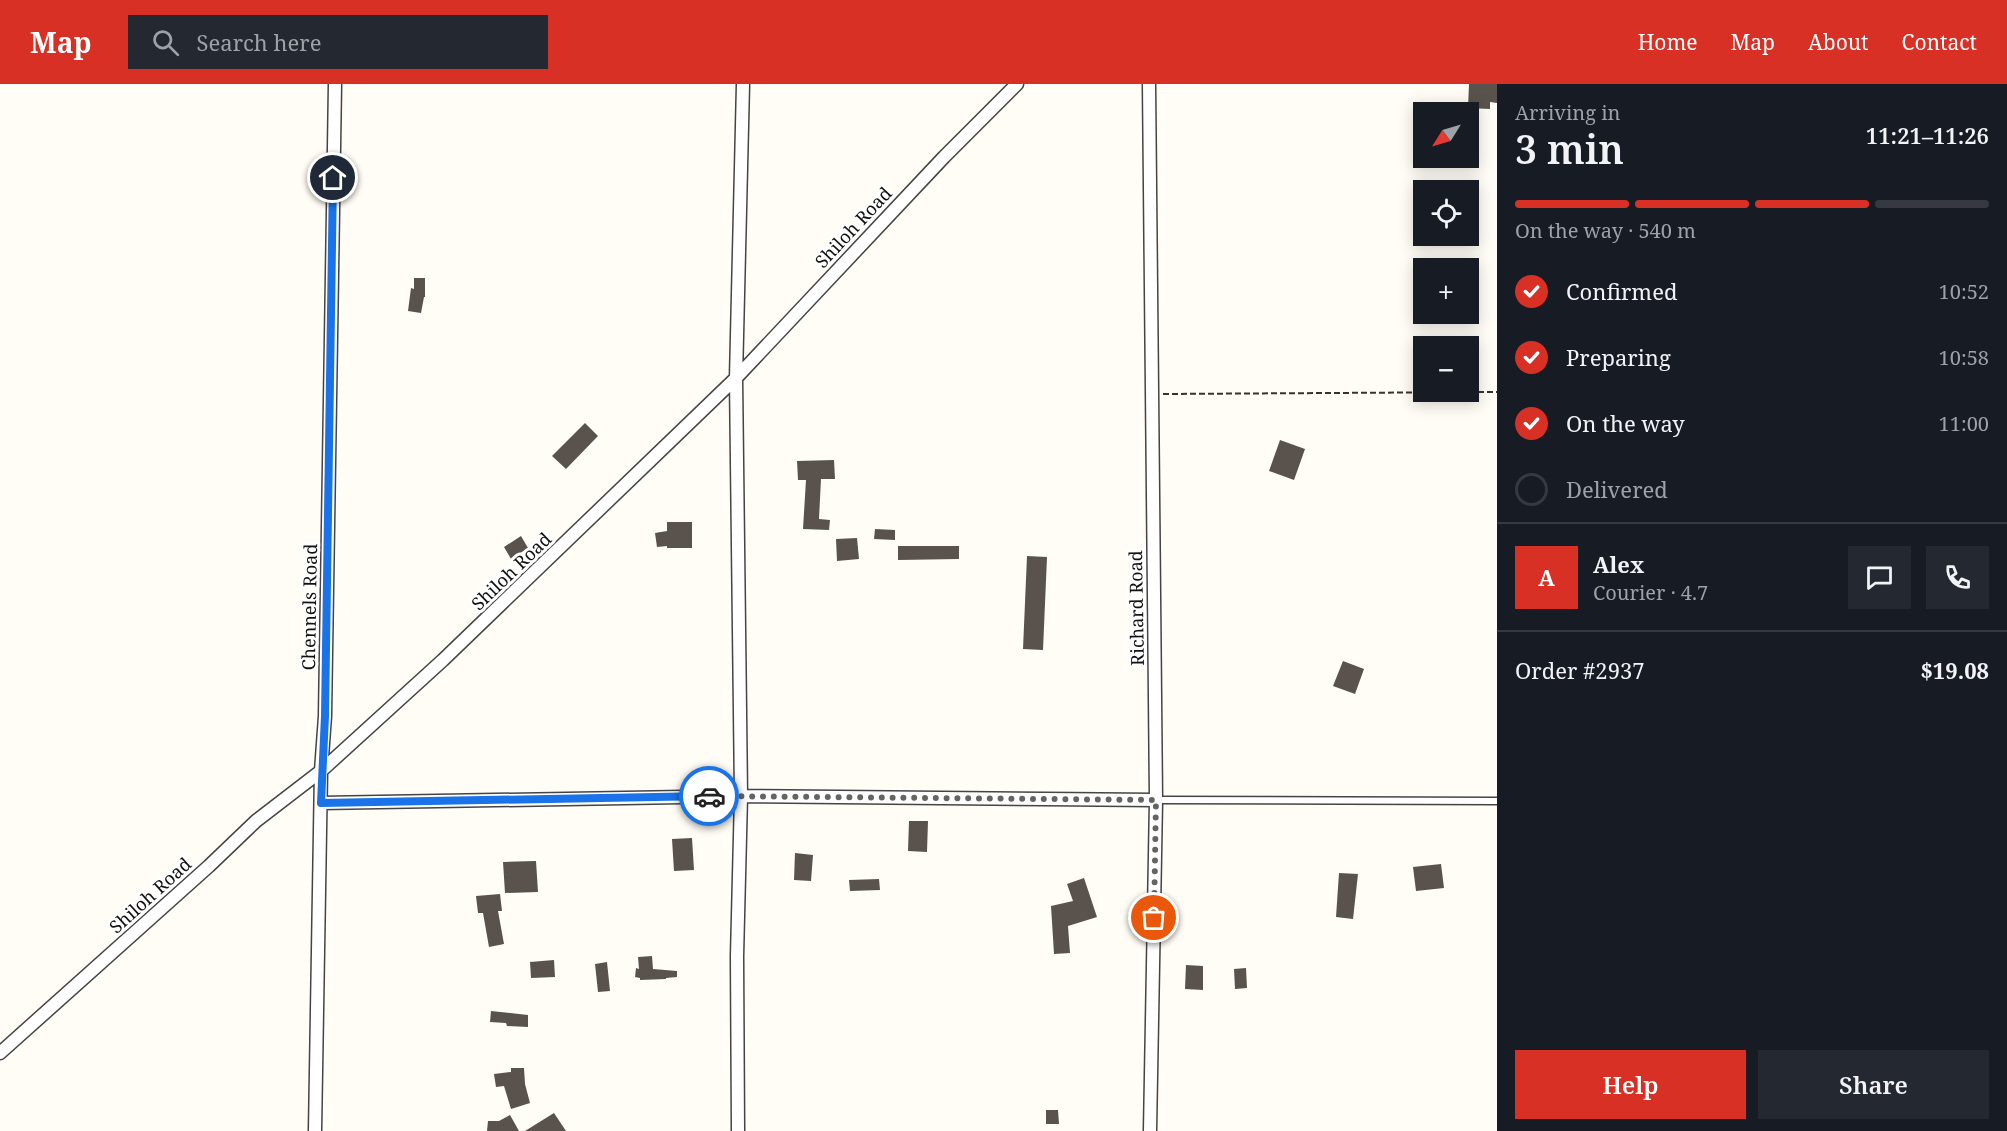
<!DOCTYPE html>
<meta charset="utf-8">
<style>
body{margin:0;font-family:"Noto Serif",serif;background:#242831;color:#f1f3f6;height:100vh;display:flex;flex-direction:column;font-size:22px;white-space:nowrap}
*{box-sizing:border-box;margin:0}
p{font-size:20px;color:#9ea1a6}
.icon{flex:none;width:33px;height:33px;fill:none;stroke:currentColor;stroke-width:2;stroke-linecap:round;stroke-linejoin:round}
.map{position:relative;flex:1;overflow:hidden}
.sheet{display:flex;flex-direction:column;background:#171b24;width:510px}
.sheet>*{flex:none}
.needle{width:39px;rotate:233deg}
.tools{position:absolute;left:1413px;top:18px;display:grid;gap:12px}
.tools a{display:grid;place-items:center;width:66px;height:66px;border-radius:0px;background:#171b24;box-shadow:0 3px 15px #0003;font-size:30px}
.pin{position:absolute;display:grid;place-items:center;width:51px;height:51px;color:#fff;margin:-26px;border:3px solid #fff;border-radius:50%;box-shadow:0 2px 6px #0007}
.courier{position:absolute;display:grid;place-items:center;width:60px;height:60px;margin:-30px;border:4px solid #1a73e8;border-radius:50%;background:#fff;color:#222;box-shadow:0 2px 8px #0007}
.headline em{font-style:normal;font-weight:600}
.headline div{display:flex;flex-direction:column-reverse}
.headline{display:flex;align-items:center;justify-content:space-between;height:102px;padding:0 18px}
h1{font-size:39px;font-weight:600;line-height:45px}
.bar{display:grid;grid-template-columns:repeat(4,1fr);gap:9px 6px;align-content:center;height:72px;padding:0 18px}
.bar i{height:8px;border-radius:4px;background:#363941}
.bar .selected{background:#d93025}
.bar p{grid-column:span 4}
.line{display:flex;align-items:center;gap:15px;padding:0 18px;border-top:2px solid #363941}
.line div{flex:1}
.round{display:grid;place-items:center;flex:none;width:63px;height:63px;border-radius:0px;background:#242831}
ol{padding:0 18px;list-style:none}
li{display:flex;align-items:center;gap:18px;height:66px}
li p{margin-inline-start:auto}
li .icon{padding:6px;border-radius:50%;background:#d93025;color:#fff;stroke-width:4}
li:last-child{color:#9ea1a6}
li i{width:33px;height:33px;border:3px solid #363941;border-radius:50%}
.cta{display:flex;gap:12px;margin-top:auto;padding:12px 18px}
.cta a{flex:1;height:69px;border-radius:0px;background:#d93025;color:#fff;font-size:24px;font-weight:600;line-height:69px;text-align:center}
.cta a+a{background:#242831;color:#f1f3f6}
header{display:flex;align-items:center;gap:36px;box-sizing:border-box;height:84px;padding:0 30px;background:#d93025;color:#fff}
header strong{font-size:28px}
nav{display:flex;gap:33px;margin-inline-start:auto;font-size:21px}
.search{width:420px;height:54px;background:#242831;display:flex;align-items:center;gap:15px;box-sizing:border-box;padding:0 21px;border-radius:0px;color:#9ea1a6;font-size:22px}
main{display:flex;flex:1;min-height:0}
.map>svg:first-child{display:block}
</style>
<header>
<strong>Map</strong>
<div class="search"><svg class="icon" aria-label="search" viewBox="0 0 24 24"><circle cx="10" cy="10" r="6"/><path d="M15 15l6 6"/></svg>Search here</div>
<nav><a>Home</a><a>Map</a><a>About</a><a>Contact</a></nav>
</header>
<main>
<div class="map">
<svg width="1497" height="1047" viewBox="0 0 1497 1047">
<rect width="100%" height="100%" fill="#fffdf5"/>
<!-- building -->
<path fill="#5a524d" d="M1469,0h28v19l-7,-1v7l-22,-1z
M414,194h11v19h-1l-3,16 -13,-2 3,-23 3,1z
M585,339l13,13 -32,33 -14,-13z
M1280,356l25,9 -11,31 -25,-9z
M834,376l1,19h-14l-2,40 11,1 -1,10 -26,-1 3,-49h-8l-1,-19z
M667,438h25v26h-25v-2l-10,1 -2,-14 12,-2z
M875,445l20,1v10l-21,-1z
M521,452l7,12 -17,11 -7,-12z
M857,454l2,21 -22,2 -1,-22z
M898,462h61v13l-61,1z
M1027,472l20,1 -4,93 -20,-1z
M1343,577l21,8 -9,25 -22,-8z
M909,737h19l-1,31 -19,-1z
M692,754l2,32 -20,1 -2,-32z
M795,769l18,2 -2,26 -17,-1z
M536,777l2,31 -33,1 -2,-31z
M1441,780l3,24 -28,3 -3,-24z
M1339,789l19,1 -5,45 -17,-2z
M1084,794l13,39 -29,9 2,27 -16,1 -3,-48 22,-5 -6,-17z
M879,795l1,11 -30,1 -1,-11z
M500,810l2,17h-4l6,33 -15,3 -6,-34h-5l-2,-17z
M652,872l1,13 24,2v6l-11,1v1l-26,1v-2l-5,-1 1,-9 3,1 -1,-12z
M554,876l1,17 -24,1 -1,-16z
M607,878l3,29 -12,1 -3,-28z
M1186,881l17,1v24l-18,-1z
M1246,884l1,20 -12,1 -1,-20z
M491,927l37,4v12l-21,-1 -1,-3 -16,-1z
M511,984h13l1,16 5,19 -19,6 -7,-23 -8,1 -2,-13 17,-2z
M1046,1026h12l1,14h-13z
M554,1029l12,18h-41z
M510,1031l9,16h-32l1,-10h11z"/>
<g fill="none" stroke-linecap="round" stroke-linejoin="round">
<!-- lane casing -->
<g stroke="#444" stroke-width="9">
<path id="lane" d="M1156,716l341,1"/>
</g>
<!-- street casing -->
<g stroke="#444" stroke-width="15">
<path id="street" d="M1149,0l7,716 -6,331
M321,719l420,-7 415,4
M0,969l209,-187 47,-45 65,-50 122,-111 293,-282 208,-221 73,-73
M315,1047l6,-360 4,-55 10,-632
M738,1047l-1,-175 4,-160 -5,-418 7,-294"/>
</g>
<!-- path -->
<path stroke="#333" stroke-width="2" stroke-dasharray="6 3" stroke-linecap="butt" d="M1163,310l334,-2"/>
<!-- lane -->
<use href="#lane" stroke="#fff" stroke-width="6"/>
<!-- street -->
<use href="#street" stroke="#fff" stroke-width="12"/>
</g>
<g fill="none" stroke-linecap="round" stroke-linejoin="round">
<!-- done -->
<path stroke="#646461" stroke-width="6" stroke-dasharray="0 10.8" d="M709,712l447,4 -2,118"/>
<!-- route -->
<path stroke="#1a73e8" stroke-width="8" d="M333,94l-8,538 -4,87 388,-7"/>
</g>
<g text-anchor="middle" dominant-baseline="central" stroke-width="6" stroke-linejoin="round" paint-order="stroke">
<!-- street labels -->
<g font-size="18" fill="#111" stroke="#fff">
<text transform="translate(853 143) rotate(-47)">Shiloh Road</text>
<text transform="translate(511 487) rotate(-44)">Shiloh Road</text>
<text transform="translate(309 523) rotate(-89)">Chennels Road</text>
<text transform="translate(1136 524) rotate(-91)">Richard Road</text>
<text transform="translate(150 811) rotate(-42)">Shiloh Road</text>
</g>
</g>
</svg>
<div class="tools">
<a><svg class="needle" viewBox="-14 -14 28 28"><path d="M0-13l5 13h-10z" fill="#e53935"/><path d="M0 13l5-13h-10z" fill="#9ea1a6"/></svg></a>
<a><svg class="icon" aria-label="locate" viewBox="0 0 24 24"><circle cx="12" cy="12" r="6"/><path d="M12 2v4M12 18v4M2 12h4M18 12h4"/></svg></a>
<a>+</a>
<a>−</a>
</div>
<div class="pin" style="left:1154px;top:834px;background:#ea580c"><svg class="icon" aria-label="bag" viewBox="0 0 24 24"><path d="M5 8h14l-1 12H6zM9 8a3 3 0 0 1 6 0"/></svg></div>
<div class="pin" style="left:333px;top:94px;background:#1f2937"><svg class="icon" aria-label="home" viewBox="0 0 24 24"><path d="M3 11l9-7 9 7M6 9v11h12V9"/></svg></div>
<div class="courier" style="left:709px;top:712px"><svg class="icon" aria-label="car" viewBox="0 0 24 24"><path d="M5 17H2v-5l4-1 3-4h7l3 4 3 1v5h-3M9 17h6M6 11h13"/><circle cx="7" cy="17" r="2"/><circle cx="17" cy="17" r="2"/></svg></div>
</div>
<section class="sheet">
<div class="headline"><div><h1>3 min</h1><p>Arriving in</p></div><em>11:21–11:26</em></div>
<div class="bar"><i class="selected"></i><i class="selected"></i><i class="selected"></i><i></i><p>On the way · 540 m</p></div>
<ol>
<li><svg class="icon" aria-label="check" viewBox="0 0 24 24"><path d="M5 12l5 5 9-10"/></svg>Confirmed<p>10:52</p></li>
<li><svg class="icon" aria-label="check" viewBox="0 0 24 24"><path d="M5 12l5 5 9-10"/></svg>Preparing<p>10:58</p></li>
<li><svg class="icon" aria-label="check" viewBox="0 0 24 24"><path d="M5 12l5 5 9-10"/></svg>On the way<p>11:00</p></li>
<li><i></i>Delivered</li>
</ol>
<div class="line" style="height:108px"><b class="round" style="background:#d93025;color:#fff">A</b><div><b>Alex</b><p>Courier · 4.7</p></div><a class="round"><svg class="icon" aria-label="chat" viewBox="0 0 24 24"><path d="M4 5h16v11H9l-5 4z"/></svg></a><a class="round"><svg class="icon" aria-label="phone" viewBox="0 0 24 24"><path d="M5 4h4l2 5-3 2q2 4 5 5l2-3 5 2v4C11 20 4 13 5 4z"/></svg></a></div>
<div class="line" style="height:78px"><div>Order #2937</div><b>$19.08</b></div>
<div class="cta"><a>Help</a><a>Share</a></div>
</section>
</main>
